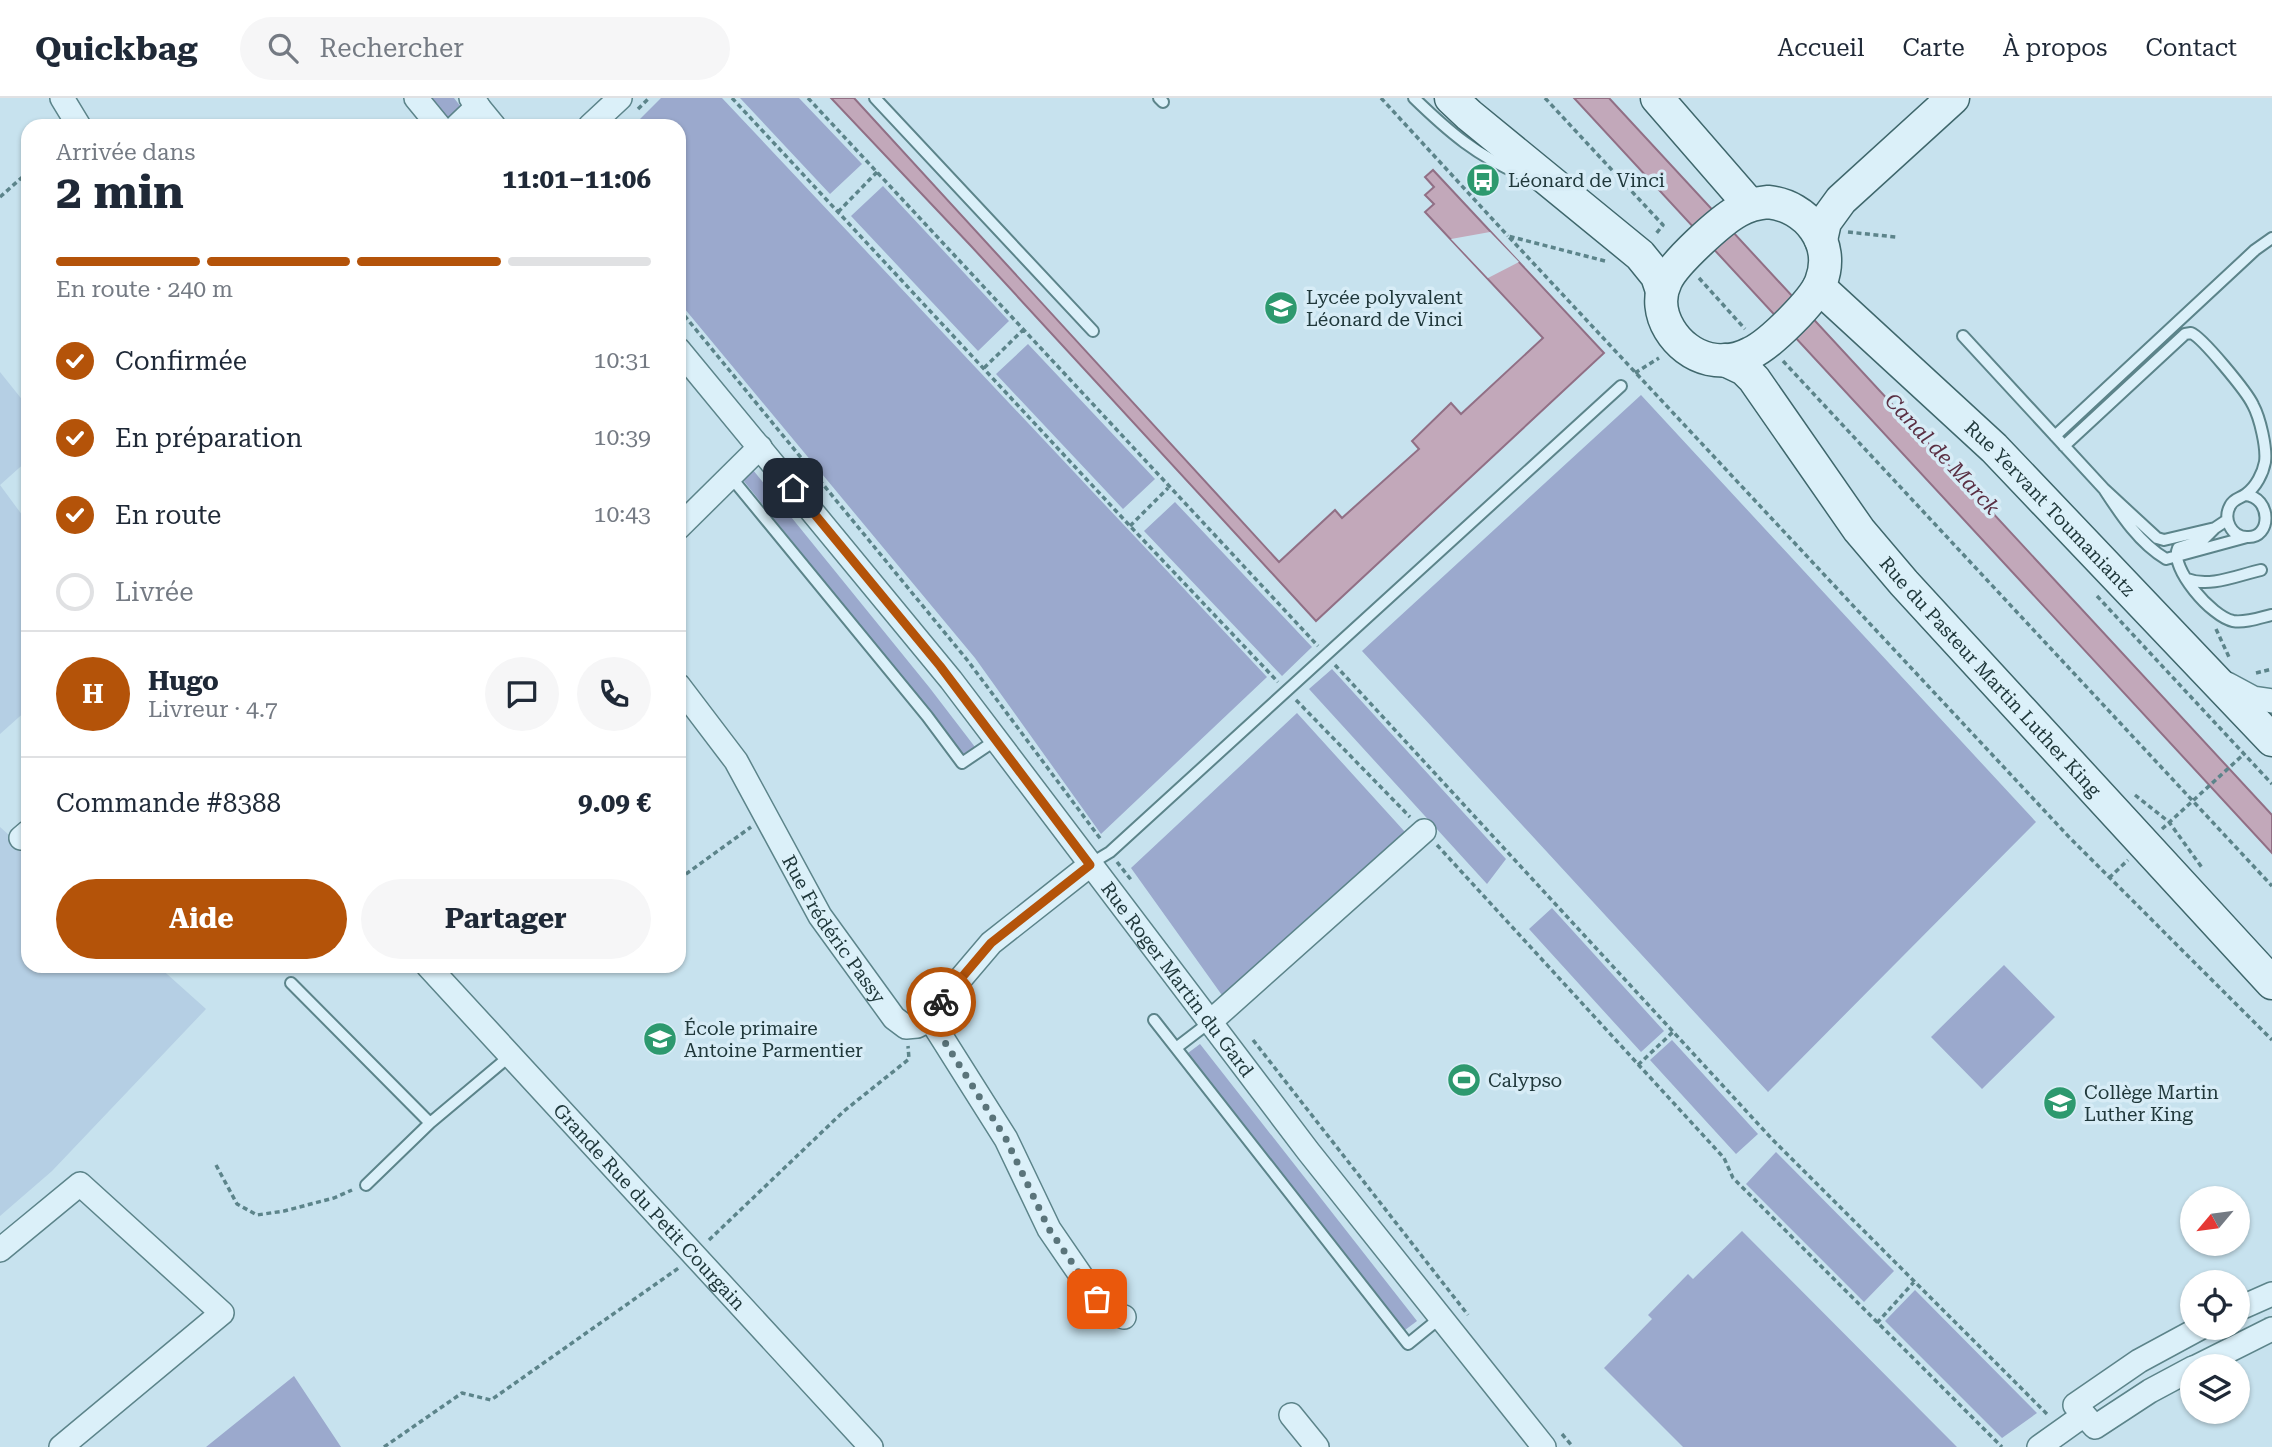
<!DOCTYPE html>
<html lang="fr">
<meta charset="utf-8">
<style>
body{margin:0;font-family:"Roboto Serif",serif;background:#f6f6f7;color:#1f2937;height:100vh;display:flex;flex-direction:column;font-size:26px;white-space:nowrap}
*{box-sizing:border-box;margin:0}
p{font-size:23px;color:#747a83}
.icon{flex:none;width:38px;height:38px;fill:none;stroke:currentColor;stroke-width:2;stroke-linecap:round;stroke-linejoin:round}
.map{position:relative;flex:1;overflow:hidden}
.details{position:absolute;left:21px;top:21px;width:665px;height:854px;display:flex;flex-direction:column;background:#fff;border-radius:21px;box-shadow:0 2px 5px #0004}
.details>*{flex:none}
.needle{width:46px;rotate:241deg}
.tools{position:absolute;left:2180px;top:1088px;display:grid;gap:14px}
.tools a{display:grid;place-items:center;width:70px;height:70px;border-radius:50%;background:#fff;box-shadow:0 2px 5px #0004;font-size:35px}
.pin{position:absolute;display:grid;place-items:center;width:60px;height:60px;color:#fff;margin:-30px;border-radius:14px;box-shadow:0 4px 10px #0006}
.courier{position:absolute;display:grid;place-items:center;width:70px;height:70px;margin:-35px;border:5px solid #b45309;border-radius:50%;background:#fff;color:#222;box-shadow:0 2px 9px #0007}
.head em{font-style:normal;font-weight:700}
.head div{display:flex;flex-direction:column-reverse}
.head{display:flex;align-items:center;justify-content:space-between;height:119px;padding:0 35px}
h1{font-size:46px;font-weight:700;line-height:52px}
.bar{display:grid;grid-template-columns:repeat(4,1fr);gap:10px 7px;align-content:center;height:84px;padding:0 35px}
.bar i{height:9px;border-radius:5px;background:#e0e1e3}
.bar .selected{background:#b45309}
.bar p{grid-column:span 4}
.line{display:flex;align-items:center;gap:18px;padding:0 35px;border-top:2px solid #e0e1e3}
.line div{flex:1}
.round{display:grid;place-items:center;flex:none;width:74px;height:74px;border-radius:37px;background:#f6f6f7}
ol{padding:0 35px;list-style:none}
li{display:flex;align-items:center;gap:21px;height:77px}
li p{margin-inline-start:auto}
li .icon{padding:7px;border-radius:50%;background:#b45309;color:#fff;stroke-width:4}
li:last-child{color:#747a83}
li i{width:38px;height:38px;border:4px solid #e0e1e3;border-radius:50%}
.action{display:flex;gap:14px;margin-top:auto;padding:14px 35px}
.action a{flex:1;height:80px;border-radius:42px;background:#b45309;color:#fff;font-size:28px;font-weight:700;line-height:80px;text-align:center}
.action a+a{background:#f6f6f7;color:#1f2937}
header{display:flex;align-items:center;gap:42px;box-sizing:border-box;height:98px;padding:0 35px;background:#fff;border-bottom:2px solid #e0e1e3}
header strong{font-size:33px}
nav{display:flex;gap:38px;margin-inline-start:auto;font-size:24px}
.search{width:490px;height:63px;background:#f6f6f7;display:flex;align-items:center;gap:18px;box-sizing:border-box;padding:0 24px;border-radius:38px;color:#747a83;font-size:26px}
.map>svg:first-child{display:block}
</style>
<header>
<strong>Quickbag</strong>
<div class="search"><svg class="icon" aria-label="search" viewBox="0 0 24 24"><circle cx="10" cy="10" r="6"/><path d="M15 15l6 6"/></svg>Rechercher</div>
<nav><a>Accueil</a><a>Carte</a><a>À propos</a><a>Contact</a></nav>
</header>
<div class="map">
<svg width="2272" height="1349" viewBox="0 0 2272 1349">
<rect width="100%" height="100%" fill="#c7e2ee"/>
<!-- farmland -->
<path fill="#b5cfe4" d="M0,274l28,35v53l-28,25 28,38v186l-28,25z
M0,729l28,25v114h130l48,43 -154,162 -52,45z"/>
<!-- green -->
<path fill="#9ba9cd" d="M427,0h27l7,9 -16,13z
M661,0h61l545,579 -166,157 -126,-176 -296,-356v-176h-46z
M740,0h59l63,66 -32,30z
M883,88l126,135 -31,30 -127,-135z
M1028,246l127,135 -32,30 -127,-135z
M1641,297l395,427 -268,270 -406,-441z
M753,372l176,217 46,60 -12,7 -220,-274z
M1175,404l137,145 -30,29 -138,-145z
M1332,571l174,190 -19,25 -178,-195z
M1297,615l108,119 -181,166 -93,-130z
M1552,810l112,123 -23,21 -112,-123z
M2004,867l51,52 -73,72 -51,-52z
M1672,942l86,94 -22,20 -86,-94z
M1200,946l217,277 -12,9 -217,-277z
M1776,1054l118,119 -30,31 -118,-118z
M1742,1133l215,216h-274l-79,-79 48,-49 -4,-4 40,-41 5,5z
M1915,1192l122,123 -35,25 -117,-117z
M294,1278l47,71h-135z"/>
<!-- water -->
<path fill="#c2a8ba" stroke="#916f85" stroke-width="2" d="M831,0h23l425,464 56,-52 7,8 77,-69 -7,-8 39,-38 10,11 82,-76 -118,-126 9,-8 -9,-9 9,-8 -9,-10 8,-7 171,183 -288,268 -345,-375z
M1574,0h35l663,717v38z"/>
<!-- pier -->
<path fill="#c7e2ee" d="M1490,134l29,30 -31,16 -37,-39z"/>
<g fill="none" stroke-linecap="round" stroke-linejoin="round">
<!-- lane casing -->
<g stroke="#5c848a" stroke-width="14">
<path id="lane" d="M875,0l218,233
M1159,0l4,4
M1414,0c35,34 63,58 108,77
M1963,238l141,153
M2055,338l200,-186 17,-12
M2064,348l121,-112 6,-1c11,4 56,59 62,72 7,13 14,43 12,57 -2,11 -9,25 -19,32 -6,5 -12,4 -16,12 -7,13 1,31 17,31 25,2 25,-40 -2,-42
M730,378l197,240 35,47 34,-23
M2227,422l-12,8 -51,12 -7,-2 -53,-49c17,26 35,54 62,70l81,-22
M2214,431l-11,11 -25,8c-9,20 34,69 55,73 12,2 26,-3 38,-6
M2187,481c23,9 51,-4 74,-9
M1090,766l20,-12 511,-466
M291,885l139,140
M1154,922l254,324 32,-26
M1176,950l34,-26
M366,1087l64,-62 81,-68"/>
</g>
<!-- street casing -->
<g stroke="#5c848a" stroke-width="26">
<g id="street">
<path d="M62,0l17,28"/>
<path d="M416,0l23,28"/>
<path d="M471,0l23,28"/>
<path d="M457,28l21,-20"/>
<path d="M590,28l30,-28"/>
<path id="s1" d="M679,252l272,330 357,471 236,296"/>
<path d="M679,429l81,-80"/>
<path d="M2227,586l26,14 19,3"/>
<path id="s2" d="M679,588l57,75 84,155 74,102 12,9 11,-1 6,-3 68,-80 99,-78"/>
<path d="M21,740l7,-6"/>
<path id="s3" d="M428,868l443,481"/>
<path d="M929,919l77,122 43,90 48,70 18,15 9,3"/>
<path d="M1210,924l214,-191"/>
<path d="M0,1152l80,-66 142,129 -161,134"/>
<path d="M2238,1211l34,-15"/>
<path d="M2196,1269l76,-38"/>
<path d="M2193,1270l-43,23 -55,36 -20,-22 64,-44 61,-33"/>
<path d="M1291,1317l26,32"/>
<path d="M2039,1349l45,-32"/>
</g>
</g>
<!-- secondary casing -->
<g stroke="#3f676c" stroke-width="35">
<g id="secondary">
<path d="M1451,0l18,17 171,140 17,21 5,15"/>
<path d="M1657,0l93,107"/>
<path d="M1768,104c39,4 68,41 53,80 -7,19 -51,62 -70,71 -13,7 -28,9 -42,6 -32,-7 -59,-46 -43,-78 8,-18 54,-60 72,-70 10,-6 19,-8 30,-9z"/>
<path d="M1821,142l4,-18 16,-22 112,-102"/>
<path id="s4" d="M1819,189l175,161 278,292"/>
<path id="s5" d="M1725,262l19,9 10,10 105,151 45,53 368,400"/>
</g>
</g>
<!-- path -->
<path stroke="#5c848a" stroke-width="3.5" stroke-dasharray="5 3.5" stroke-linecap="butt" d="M732,0l398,428 148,156
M808,0l510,548
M1381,0l127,138
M1545,0l118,127 -8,10
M638,11l11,-11
M0,99l28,-25
M838,114l39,-40
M1848,134l48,5
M1605,163l-97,-25 561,601 203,203
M1699,180l46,51
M679,211l289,352 134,180
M1783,263l489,525
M984,270l40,-39
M1635,275l24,-15
M1130,428l38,-38
M2097,498l175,188
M2216,531l13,28
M1335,567l437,474 276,276
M2256,575l16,-4
M1296,602l114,117
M2135,697l34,27 34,47
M2162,731l82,-75
M1437,747l287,313 9,20 269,269
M1117,764l15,19
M2109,780l19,-18
M679,781l72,-52
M1253,942l215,275
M1638,967l36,-34
M216,1067l21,39 20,11 27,-4 50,-13 18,-8
M709,1142l135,-129 65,-52 -1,-13
M1877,1225l37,-41
M1562,1336l11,13
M384,1349l78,-54 29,7 189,-133"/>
<!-- lane -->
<use href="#lane" stroke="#dbf0f9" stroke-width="10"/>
<!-- street -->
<use href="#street" stroke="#dbf0f9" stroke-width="23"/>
<!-- secondary -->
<use href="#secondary" stroke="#dbf0f9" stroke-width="32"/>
</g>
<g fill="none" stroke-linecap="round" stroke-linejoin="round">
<!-- done -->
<path stroke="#5a747a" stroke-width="7" stroke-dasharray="0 12.6" d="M941,904l-12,15 77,122 43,90 48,70"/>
<!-- route -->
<path stroke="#b45309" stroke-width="9" d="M793,390l147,178 150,199 -99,78 -50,59"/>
</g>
<!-- icons -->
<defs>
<g id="bus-disc" transform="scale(1.75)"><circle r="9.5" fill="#2d996e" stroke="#d7ecf6"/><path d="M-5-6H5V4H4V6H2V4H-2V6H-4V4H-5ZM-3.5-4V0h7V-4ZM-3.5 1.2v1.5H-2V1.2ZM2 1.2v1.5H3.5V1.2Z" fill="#fff"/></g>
<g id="school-disc" transform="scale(1.75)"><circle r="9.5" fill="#2d996e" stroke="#d7ecf6"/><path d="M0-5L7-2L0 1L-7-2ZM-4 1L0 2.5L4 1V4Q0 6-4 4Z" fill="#fff"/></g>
<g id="stadium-disc" transform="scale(1.75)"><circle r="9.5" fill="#2d996e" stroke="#d7ecf6"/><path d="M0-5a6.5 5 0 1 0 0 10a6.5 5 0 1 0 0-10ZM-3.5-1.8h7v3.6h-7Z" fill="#fff"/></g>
</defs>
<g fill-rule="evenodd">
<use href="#bus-disc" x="1483" y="82"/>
<use href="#school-disc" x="1281" y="210"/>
<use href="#school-disc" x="660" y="941"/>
<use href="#stadium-disc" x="1464" y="982"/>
<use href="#school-disc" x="2060" y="1005"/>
</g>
<g text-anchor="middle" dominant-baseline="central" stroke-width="7" stroke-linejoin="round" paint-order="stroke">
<!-- poi labels -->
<g font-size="19" fill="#20383b" stroke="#d7ecf6" text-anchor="start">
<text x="1508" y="82">Léonard de Vinci</text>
<text x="1306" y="199">Lycée polyvalent<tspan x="1306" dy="22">Léonard de Vinci</tspan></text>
<text x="684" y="930">École primaire<tspan x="684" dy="22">Antoine Parmentier</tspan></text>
<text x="1488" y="982">Calypso</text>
<text x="2084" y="994">Collège Martin<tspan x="2084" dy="22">Luther King</tspan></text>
</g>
<!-- street labels -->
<g font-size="19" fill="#20383b" stroke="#d7ecf6">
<text stroke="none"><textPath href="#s4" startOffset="320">Rue Yervant Toumaniantz</textPath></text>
<text stroke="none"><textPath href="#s5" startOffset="416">Rue du Pasteur Martin Luther King</textPath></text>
<text stroke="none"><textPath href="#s2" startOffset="289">Rue Frédéric Passy</textPath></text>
<text stroke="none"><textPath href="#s1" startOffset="803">Rue Roger Martin du Gard</textPath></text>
<text stroke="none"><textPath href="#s3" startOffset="327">Grande Rue du Petit Courgain</textPath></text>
</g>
<!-- water labels -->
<g font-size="21" font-style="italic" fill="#5a2f43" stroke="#d7ecf6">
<text transform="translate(1942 356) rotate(47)">Canal de Marck</text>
</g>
</g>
</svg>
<div class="tools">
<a><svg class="needle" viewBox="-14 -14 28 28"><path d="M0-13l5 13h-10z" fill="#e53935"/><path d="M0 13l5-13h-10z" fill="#747a83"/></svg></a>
<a><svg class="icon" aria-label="locate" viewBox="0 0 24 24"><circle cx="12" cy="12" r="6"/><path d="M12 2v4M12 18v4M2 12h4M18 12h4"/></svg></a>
<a><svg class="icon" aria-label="layers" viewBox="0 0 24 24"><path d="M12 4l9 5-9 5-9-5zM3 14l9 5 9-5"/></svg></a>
</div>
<div class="pin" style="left:1097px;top:1201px;background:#ea580c"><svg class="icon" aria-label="bag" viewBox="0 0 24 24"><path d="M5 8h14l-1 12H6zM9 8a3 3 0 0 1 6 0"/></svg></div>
<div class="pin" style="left:793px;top:390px;background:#1f2937"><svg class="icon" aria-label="home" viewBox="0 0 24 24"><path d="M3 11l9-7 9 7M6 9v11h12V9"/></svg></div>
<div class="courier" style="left:941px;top:904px"><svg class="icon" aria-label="bike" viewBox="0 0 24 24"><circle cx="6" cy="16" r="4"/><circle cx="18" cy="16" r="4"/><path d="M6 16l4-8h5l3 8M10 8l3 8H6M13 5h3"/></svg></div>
<section class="details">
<div class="head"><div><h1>2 min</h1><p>Arrivée dans</p></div><em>11:01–11:06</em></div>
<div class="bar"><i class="selected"></i><i class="selected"></i><i class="selected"></i><i></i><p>En route · 240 m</p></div>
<ol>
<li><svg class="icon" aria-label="check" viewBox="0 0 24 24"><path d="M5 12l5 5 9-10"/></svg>Confirmée<p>10:31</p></li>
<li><svg class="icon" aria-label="check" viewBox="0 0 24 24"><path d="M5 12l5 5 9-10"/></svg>En préparation<p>10:39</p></li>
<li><svg class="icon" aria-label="check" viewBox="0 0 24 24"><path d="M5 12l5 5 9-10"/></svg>En route<p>10:43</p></li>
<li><i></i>Livrée</li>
</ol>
<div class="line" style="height:126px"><b class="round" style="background:#b45309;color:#fff">H</b><div><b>Hugo</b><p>Livreur · 4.7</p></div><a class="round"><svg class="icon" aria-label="chat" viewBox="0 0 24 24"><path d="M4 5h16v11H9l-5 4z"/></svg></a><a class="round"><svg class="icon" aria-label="phone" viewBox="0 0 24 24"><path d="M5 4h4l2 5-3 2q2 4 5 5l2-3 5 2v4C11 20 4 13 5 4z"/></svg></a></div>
<div class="line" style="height:91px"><div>Commande #8388</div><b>9.09 €</b></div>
<div class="action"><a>Aide</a><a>Partager</a></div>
</section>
</div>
